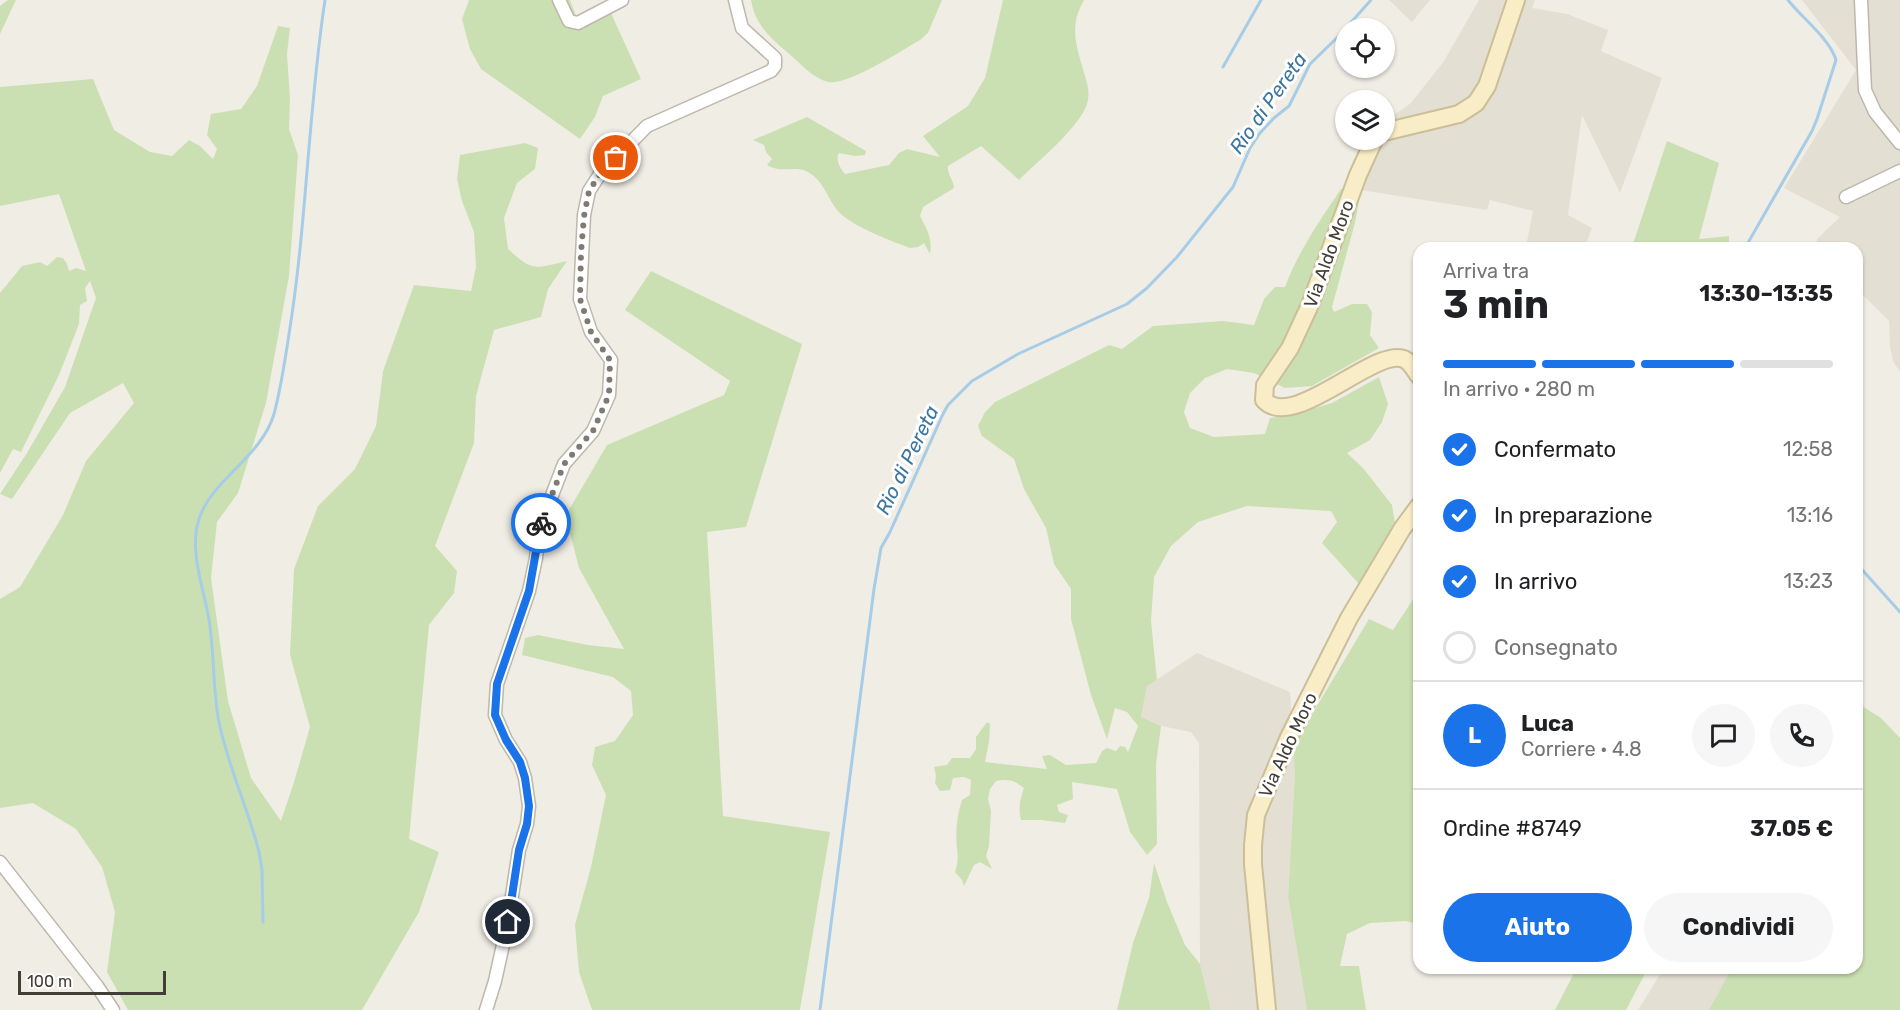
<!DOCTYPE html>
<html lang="it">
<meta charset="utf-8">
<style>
body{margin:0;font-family:Rubik,sans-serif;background:#f6f6f6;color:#202124;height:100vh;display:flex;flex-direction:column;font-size:22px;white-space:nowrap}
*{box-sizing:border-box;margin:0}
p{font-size:20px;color:#757577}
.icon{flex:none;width:33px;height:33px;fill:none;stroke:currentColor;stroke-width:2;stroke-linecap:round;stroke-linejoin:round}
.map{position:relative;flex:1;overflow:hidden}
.sheet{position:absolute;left:1413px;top:242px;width:450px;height:732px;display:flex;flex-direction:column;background:#fff;border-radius:18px;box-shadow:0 2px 4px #0004}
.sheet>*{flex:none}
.buttons{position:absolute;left:1335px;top:18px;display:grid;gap:12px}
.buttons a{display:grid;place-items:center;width:60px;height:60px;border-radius:50%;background:#fff;box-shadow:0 2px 4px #0004;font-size:30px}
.scale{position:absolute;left:18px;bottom:15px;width:148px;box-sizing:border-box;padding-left:6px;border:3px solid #423d35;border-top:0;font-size:16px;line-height:21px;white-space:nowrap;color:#423d35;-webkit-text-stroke:4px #fff;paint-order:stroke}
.pin{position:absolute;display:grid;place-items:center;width:51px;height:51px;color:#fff;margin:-26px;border:3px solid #fff;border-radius:50%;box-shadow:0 2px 6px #0007}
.courier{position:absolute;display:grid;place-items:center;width:60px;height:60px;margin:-30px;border:4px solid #1a73e8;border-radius:50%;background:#fff;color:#222;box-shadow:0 2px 8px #0007}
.overview em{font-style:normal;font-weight:700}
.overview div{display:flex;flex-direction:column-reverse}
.overview{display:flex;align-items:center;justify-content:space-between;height:102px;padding:0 30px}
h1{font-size:39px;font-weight:700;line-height:45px}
.bar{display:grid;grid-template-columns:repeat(4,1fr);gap:9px 6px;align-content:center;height:72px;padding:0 30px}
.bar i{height:8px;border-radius:4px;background:#e0e0e0}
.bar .current{background:#1a73e8}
.bar p{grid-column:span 4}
.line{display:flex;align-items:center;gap:15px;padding:0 30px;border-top:2px solid #e0e0e0}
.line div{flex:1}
.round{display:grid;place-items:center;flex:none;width:63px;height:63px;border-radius:32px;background:#f6f6f6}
ol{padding:0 30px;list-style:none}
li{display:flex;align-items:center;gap:18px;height:66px}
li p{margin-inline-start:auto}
li .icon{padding:6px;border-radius:50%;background:#1a73e8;color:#fff;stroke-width:4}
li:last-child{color:#757577}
li i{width:33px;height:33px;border:3px solid #e0e0e0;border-radius:50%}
.button{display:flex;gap:12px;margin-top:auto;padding:12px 30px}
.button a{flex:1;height:69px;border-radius:36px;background:#1a73e8;color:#fff;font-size:24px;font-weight:700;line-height:69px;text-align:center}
.button a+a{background:#f6f6f6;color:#202124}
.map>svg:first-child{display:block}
</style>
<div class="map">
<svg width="1900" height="1010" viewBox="0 0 1900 1010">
<rect width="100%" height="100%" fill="#f0ede5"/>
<!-- residential -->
<path fill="#e4dfd3" d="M1389,0h41l-18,22z
M1479,0h56l-3,8 35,6 41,16 -7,21 61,27 -42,115 -38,-78 -14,100 24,13 -7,19h-59l7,-36 -43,-11 -3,10 -126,-20 27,-71 23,-16 33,-42z
M1802,0h98v372l-7,-11 -3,-15 -1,-25 -32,-32v-41l-41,-1 1,-8 23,-22 -56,-29 72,-118z
M1197,653l93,39 5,80 -7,125 19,113h-96l-11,-46 -1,-221 -8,-11 -30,-6 -20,-9 6,-31z
M1664,968h71l-23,42h-74z"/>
<!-- green -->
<path fill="#cbe0b2" d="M8,0h8l-16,34v-28z
M469,0h101l6,16 35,-3 30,66 -38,17 -8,21 -15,22 -99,-70 -11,-20 -8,-30z
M751,0h191l-14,33 -8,7c-19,11 -73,46 -92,42 -16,-4 -29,-20 -41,-30 -18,-15 -32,-28 -36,-52z
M1003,0h81c-16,28 -7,47 1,76 3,9 5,18 2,28 -8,24 -49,57 -68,76l-38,-34 -33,20c-1,9 6,14 6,22l-31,19 -3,9c7,13 13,23 10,38l-6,-11 -6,4 -8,1c-19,-7 -53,-20 -68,-33 -13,-11 -16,-31 -31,-41 -15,-11 -27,1 -44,-9l5,-6 -6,-7 -2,-7 -11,-5 54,-23 59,34 -1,4 -10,1 -16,-3c-4,7 1,15 6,21l44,-9 10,-12 8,-4 33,8 -17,-21 45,-30 17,-28z
M278,26l12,2 -3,26 3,44 -1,31 9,26 -9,121 -23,127 -28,90 -21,29 -6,56 17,123 23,77 30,43 13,-39 16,-55 -20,-72 4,-86 24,-63 37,-37 21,-43 7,-55 31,-86 57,6 5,-24 -2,-35 -12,-31 -5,-22 3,-24 65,-12 13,5 -3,21 -18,14 -13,35 4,31c26,24 27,19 59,12l-19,28 -7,28 -47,13 -18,66 -2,47 -39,103 22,25 -3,22 -25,32 -20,214 30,13 -20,60 -57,98h-234l-21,-38 8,-60 -13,-45 -26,-38 -43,-26 -33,5v-209l20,-12 43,-72 23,-54 48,-58 -11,-20 -53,30 -58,86 -12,-5 27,-41 38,-66 31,-89 -6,-17 -5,7 2,13 -7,4 -1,19 -20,51 -38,77 -8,-3 -13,24v-180l22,-27 18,-4 7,4 10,-9 6,1 4,6 2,7 7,-3 10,3 -27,-77 -59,12v-119l93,-8 21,51 36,22 22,4 17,-16 11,6 13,13 4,-10 -10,-14 4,-21 30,-5 16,-23z
M1667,141l52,22 -20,76 30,-3v11h-97z
M1341,189l20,1 -6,33 -23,84 2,5 18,-8h15l5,8 -2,23 9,13 -67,38 -27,2 -31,-15 -27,-4 -22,9 -15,15 -6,19 6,16 24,9 51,-3 5,-16 25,-4 37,-11 47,-26 9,27 -6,18 -12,18 -23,13 16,15 29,37 3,18 -36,61 -37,-41 15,-21 -6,-11 -84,-5 -49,16 -27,24 -17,31 -3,44 6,59 -10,6 -6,31 20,9 -5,39 1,79 -10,11 -17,-23 -13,-43 -45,-7 1,17 -16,6 2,7 9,3 -3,8 -24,-3h-20c-3,-12 -1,-21 3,-32 -10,-8 -16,-9 -28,-7l-6,8 -2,10 3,12 -2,35 -3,10 6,13 -12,-7 -6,3 -10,21 -2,-6 -7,-8c3,-10 3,-14 2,-24 -2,-16 0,-33 5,-48l8,-5 1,-15 -7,-3 -11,1 -3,12 -10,1 -5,-8 1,-7 -2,-9 13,-2 5,-7h18l6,-9v-12l11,-15 3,2 -1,18 -4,20 62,7 -5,-13 8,-1 16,10 30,-2 6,-12 5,-3 9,3 4,-5 5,1 3,5 10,-26 -11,-14 -12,-4 -8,31 -16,-44 -20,-76v-30l-17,-25 -8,-36 -22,-39 -10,-30 -32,-23 -4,-10 7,-14 10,-10 114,-57 13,4 31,-23 70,-5 31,4 10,-26 11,-12h10c13,-35 35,-67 56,-98z
M651,271l151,73 -56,183 -39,5 16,284 107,16 -30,178h-208l-13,-38 -4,-47 16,-58 15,-72 -14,-30 3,-18 20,-6 18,-26 -2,-24 -18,-14 -91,-22 3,-17 13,-3 50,10 36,4 -45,-81 -8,-31 -8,-17 44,-75 117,-50 6,-14 -105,-71z
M1419,590v334l-14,-3 -35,2 -23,11 -7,32h19l7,44h-59l-19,-113 7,-125 -2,-26 76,-127 24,11z
M1857,703l24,15 19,20v272h-191l23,-42h125z
M1154,863l13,39 18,43 15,19 11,46h-94l16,-67 16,-45z
M1568,968h80l-22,42h-71l18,-35z"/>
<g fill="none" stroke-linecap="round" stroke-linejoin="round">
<!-- stream -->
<path stroke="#a7cce7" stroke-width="3" d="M1346,28l25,-28
M1223,67l38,-67
M1745,248l67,-117 5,-12 19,-59c-6,-21 -35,-43 -48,-60
M1857,564l43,48
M263,922l-1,-52 -3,-18c-11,-44 -31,-85 -40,-130 -7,-35 -4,-72 -11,-108 -5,-26 -15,-54 -12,-81 5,-50 64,-71 78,-119 7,-26 11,-53 15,-80 18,-111 19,-223 36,-334
M820,1010l54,-421 7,-41 9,-16 53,-118 5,-9 24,-24 46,-27 109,-50 20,-16 30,-31 56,-70 17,-39 10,-15 14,-15 15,-12 21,-42 36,-35"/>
<!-- street casing -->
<g stroke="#bdb7ac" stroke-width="15">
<path id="street" d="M559,0l10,21 9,2 44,-23
M1861,0l4,90 10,22 25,31
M1846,197l54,-26
M0,862l97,124 16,24
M486,1010l9,-29 13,-59 11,-72 8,-26 2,-18 -4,-28 -5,-16 -14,-22 -11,-25 2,-31 32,-93 7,-33 3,-29 25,-65 29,-33 16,-36 2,-35 -20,-28 -11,-33 4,-84 5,-24 11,-17 47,-48 124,-55 4,-5v-8l-33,-30 -7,-28"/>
</g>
<!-- secondary casing -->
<g stroke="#cbbf99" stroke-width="20">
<path id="secondary" d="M1384,132l75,-18 17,-11 11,-17 29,-86
M1374,140l-16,35 -48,130 -20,43 -25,37 -1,15c29,32 110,-53 140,-41 7,3 11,12 15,17
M1267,1010l-14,-146v-19l3,-30 33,-78 60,-119 53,-89 17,-23"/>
</g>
<!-- street -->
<use href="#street" stroke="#fff" stroke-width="12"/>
<!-- secondary -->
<use href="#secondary" stroke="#f8edc7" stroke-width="16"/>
</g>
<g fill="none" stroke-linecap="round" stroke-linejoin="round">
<!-- done -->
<path stroke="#7f7b73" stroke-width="6" stroke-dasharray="0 10.8" d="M541,523l23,-59 29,-33 16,-36 1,-35 -19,-28 -11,-33 1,-46 3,-37 5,-25 11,-17 16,-16"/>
<!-- route -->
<path stroke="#1a73e8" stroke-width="8" d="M508,922l11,-72 8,-26 2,-18 -4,-28 -5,-16 -14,-22 -11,-25 2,-31 32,-93 12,-68"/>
</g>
<g text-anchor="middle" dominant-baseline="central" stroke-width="6" stroke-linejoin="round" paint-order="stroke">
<!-- street labels -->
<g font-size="18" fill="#423d35" stroke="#fff">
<text transform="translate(1329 254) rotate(-70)">Via Aldo Moro</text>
<text transform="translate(1288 745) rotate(-65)">Via Aldo Moro</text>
</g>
<!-- water labels -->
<g font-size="20" font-style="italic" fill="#3b75a1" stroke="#fff">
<text transform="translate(1268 103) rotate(-55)">Rio di Pereta</text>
<text transform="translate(907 460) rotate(-64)">Rio di Pereta</text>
</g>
</g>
</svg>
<div class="buttons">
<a><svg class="icon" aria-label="locate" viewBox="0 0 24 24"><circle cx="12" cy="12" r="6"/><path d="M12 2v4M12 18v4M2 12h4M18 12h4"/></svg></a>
<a><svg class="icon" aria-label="layers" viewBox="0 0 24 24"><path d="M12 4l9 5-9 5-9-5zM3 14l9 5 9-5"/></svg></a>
</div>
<div class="scale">100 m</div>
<div class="pin" style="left:616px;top:158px;background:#ea580c"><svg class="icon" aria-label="bag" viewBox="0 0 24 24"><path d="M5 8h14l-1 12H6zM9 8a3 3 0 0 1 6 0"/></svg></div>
<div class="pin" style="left:508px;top:922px;background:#1f2937"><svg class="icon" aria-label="home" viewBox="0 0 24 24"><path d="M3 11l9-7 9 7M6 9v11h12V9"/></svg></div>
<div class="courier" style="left:541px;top:523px"><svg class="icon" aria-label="bike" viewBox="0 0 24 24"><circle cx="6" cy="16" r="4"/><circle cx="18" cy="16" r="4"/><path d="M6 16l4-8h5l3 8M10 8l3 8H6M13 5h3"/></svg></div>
<section class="sheet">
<div class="overview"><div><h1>3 min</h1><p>Arriva tra</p></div><em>13:30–13:35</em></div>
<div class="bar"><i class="current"></i><i class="current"></i><i class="current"></i><i></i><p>In arrivo · 280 m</p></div>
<ol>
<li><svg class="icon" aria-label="check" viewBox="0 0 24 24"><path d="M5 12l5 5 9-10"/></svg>Confermato<p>12:58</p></li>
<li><svg class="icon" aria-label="check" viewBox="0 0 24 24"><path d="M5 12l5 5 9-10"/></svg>In preparazione<p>13:16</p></li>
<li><svg class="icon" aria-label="check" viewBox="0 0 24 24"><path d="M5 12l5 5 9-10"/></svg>In arrivo<p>13:23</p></li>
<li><i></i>Consegnato</li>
</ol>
<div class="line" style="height:108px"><b class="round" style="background:#1a73e8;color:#fff">L</b><div><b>Luca</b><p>Corriere · 4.8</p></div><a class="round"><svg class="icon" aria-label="chat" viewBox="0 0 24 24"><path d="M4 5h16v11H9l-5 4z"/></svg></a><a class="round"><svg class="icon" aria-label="phone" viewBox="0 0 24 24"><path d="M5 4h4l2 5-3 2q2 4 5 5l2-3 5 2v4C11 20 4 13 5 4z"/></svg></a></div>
<div class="line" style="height:78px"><div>Ordine #8749</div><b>37.05 €</b></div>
<div class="button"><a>Aiuto</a><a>Condividi</a></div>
</section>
</div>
